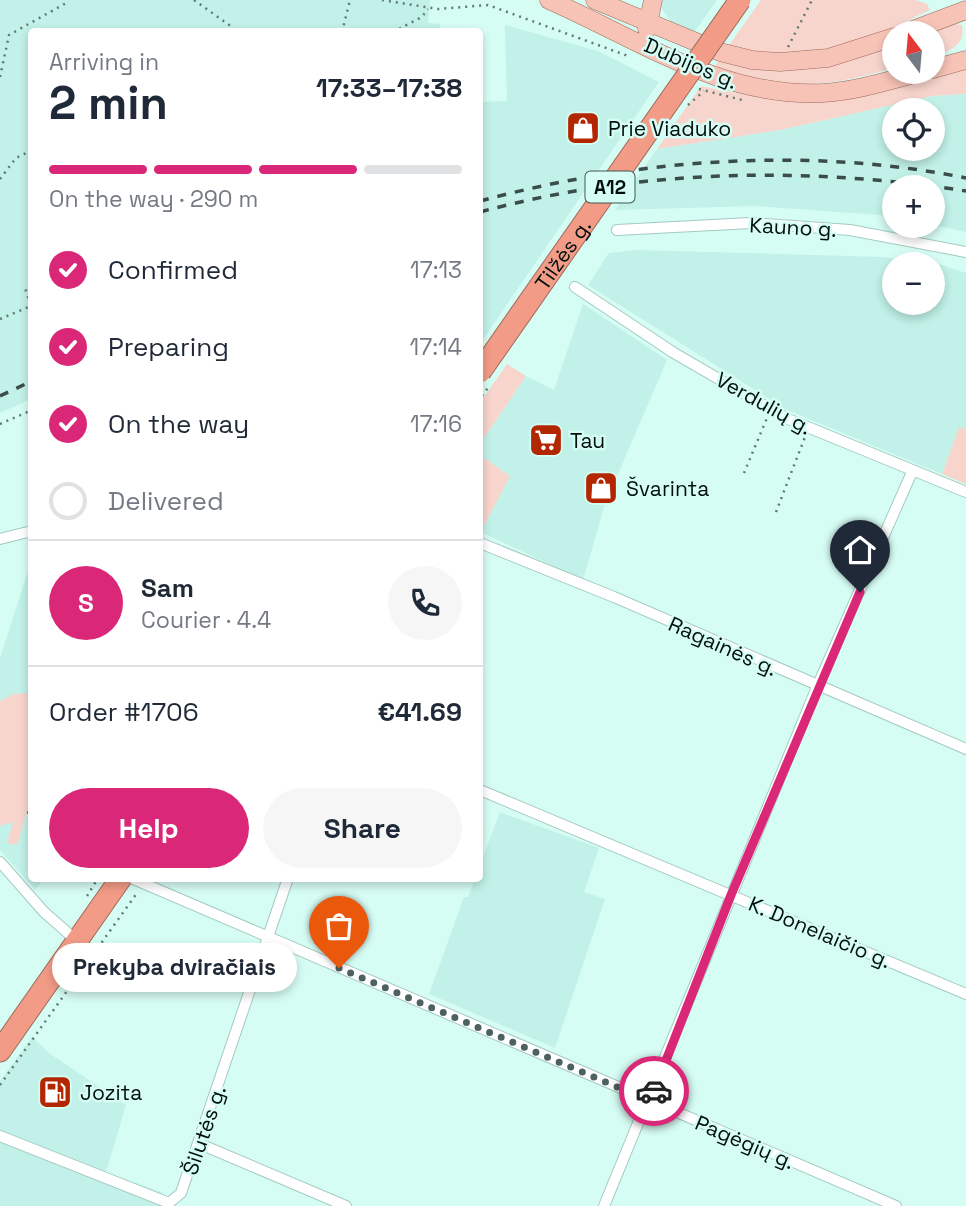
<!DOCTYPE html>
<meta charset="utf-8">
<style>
body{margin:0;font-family:"Space Grotesk",sans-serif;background:#f6f6f7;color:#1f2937;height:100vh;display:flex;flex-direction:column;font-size:26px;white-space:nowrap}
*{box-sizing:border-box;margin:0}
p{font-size:23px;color:#747a83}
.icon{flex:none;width:38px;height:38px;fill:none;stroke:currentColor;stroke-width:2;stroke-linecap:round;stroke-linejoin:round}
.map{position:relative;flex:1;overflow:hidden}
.side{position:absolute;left:28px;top:28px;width:455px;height:854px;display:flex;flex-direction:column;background:#fff;border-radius:7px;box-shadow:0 4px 10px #0003}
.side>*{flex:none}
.needle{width:46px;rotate:344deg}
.controls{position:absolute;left:882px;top:21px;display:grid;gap:14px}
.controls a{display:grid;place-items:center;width:63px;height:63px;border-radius:50%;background:#fff;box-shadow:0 4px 10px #0003;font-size:35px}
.pin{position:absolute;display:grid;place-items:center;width:60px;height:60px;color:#fff;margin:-72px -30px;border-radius:50% 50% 50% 0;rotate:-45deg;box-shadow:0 0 7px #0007}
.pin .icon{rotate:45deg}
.courier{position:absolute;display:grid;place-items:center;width:70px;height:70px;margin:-35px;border:5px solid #db2777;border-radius:50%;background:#fff;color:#222;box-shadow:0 2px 9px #0007}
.bubble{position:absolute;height:49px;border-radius:24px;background:#fff;box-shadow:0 4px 10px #0003;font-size:23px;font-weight:700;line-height:49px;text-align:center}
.summary em{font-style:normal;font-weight:700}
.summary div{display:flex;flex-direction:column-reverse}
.summary{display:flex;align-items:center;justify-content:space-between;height:119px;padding:0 21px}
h1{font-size:46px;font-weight:700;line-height:52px}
.bar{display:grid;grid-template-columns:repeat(4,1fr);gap:10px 7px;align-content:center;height:84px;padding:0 21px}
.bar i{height:9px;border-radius:5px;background:#e0e1e3}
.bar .active{background:#db2777}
.bar p{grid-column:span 4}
.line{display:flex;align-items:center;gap:18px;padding:0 21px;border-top:2px solid #e0e1e3}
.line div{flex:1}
.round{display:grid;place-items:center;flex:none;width:74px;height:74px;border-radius:37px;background:#f6f6f7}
ol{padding:0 21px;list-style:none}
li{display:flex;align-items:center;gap:21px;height:77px}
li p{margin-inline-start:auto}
li .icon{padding:7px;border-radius:50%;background:#db2777;color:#fff;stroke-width:4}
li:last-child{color:#747a83}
li i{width:38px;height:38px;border:4px solid #e0e1e3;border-radius:50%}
.action{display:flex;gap:14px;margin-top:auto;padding:14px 21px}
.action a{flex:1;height:80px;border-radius:42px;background:#db2777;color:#fff;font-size:28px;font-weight:700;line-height:80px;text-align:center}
.action a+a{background:#f6f6f7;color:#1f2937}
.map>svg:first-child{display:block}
</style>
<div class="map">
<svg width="966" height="1206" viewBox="0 0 966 1206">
<rect width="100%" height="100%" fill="#d6fdf4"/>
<!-- built -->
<path fill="#c1f1e8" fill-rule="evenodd" d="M0,0h430l-2,23 12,1 -1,8h-407l-1,367 -31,14z
M661,0h56l-24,34 -20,-9 -12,-18z
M505,25l93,26 61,31 -179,262v-242l27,-1z
M966,94v138l-33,-7v-38h-39v29l-140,-10 -139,4 42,-61 123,-19 152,-34zM894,110h39v39h-39z
M636,250l248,7 45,7h-35v39h39v-38h9l24,8v157l-7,-3 -17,47 -157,-65 -197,-124 21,-32z
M583,304l84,56 -62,144 -22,76 -102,-48 29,-56 -30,-21v-11l46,-68 28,14z
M31,562l1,316 11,1 -8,11 -35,-40v-192z
M500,812l99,36 -15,44 21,7 -50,149 -126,-54 35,-97h4l7,-18 5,-1v-12z
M32,1037l17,16 77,52 -20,67 58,21 1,13h-165v-125z"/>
<!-- green -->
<path fill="#f7d5cc" d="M761,0h154l12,4 3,6c-22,9 -42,24 -63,31 -46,16 -93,14 -140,7z
M954,24l8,1c4,21 -14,27 -29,31v-23h-6z
M894,45v23c-78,22 -104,20 -182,2l8,-11 121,4z
M966,68v26l-34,2 -152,34 -123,19 44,-63 67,13 90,-3z
M507,364l19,12 -46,68v-46l4,-1z
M959,427l7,3v54l-24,-10z
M480,455l30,21 -29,56h-1z
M26,693l5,1v105l-14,46 -10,-2 6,-21 -13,4v-125l13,-7z"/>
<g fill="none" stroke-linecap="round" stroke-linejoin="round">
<!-- street casing -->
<g stroke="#a4cac2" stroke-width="12">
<path id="street" d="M617,230l134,-7 99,7 116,22
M575,287l99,66 114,66 178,73
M0,539l32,-8
M480,543l134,54 352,152
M480,790l486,204
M0,862l44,50 33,29
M131,878l765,328
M0,1136l169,67 12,-10 107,-315
M200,1144l146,62
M604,1206l213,-519 95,-215"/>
</g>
<!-- primary casing -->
<g stroke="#9e6a5c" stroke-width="19">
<path id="primary" d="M549,0c89,39 173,98 274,93 34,-2 67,-13 99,-21
M595,0l125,52 32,8 28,2 48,-4 66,-21
M647,29l6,-29
M905,33l61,-23
M933,69l33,-9"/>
</g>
<!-- highway casing -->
<g stroke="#9e6a5c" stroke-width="23">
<path id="highway" d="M0,1051l121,-173"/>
</g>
<!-- path -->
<path stroke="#627a75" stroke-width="2.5" stroke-dasharray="2 5" stroke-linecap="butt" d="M194,0l45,32
M382,0l56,9 50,-4 143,52
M342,32l8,-32
M393,32l29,-15 6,-8
M788,47l24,-47
M0,77l9,-42 59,-33
M699,89l47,12
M688,105l16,-14
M0,179l16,-21 16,-8
M0,319l31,-13 -6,-18 7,-2
M480,400l2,-4
M0,424l32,-14
M744,473l23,-55
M776,512l29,-75
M27,813l5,-2
M87,896l11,-18
M0,1085l137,-192"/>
<!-- street -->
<use href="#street" stroke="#fff" stroke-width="10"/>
<!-- primary -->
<use href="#primary" stroke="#f7c3b7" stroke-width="18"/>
<!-- highway -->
<use href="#highway" stroke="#f29b87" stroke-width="21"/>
<!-- rail -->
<path stroke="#3a4d49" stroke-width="3.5" stroke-dasharray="9 9" stroke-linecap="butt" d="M480,201c156,-42 327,-55 486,-23
M480,212c158,-43 325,-46 486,-21
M0,396l32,-15"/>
<!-- highway-bridge casing -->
<g stroke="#9e6a5c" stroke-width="23" stroke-linecap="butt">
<g id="highway-bridge">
<path id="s1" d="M480,372l260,-372"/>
</g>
</g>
<!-- path-bridge -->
<path stroke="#627a75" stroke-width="2.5" stroke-dasharray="2 5" stroke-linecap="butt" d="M482,396l8,-11"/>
<!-- highway-bridge -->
<use href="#highway-bridge" stroke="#f29b87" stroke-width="21"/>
</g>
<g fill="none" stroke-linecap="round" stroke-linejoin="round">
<!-- done -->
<path stroke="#4d625e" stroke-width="7" stroke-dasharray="0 12.6" d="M339,968l311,133 4,-10"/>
<!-- route -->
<path stroke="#db2777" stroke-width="9" d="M654,1091l77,-196 129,-303"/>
</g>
<!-- icons -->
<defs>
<g id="shop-square" transform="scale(1.75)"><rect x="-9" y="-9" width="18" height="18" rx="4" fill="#b22700" stroke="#d6fdf4"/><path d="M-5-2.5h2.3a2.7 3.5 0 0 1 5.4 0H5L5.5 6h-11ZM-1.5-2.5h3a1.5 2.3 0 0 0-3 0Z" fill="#fff"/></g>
<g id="supermarket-square" transform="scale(1.75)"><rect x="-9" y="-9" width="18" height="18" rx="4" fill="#b22700" stroke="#d6fdf4"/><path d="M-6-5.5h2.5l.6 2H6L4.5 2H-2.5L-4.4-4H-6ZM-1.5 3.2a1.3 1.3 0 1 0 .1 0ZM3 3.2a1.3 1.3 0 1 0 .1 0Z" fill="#fff"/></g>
<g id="fuel-square" transform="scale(1.75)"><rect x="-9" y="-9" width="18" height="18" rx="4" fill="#b22700" stroke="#d6fdf4"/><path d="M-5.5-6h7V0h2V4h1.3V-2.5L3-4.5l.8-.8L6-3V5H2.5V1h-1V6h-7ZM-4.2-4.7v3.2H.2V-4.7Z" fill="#fff"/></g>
</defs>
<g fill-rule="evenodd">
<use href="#shop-square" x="583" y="128"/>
<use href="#supermarket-square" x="546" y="440"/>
<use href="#shop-square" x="601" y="488"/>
<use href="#fuel-square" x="55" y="1092"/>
</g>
<g text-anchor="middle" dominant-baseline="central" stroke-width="5" stroke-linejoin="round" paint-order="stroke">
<!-- shield labels -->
<rect fill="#d6fdf4" stroke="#425652" stroke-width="2" x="585.5" y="171.5" width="49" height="31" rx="5"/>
<g font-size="19" font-weight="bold" fill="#030f0d">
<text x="610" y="187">A12</text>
</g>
<!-- street labels -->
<g font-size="21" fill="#030f0d" stroke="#d6fdf4">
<text transform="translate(691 63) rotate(23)">Dubijos g.</text>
<text transform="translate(793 227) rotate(3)">Kauno g.</text>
<text stroke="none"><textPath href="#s1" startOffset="144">Tilžės g.</textPath></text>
<text transform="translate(764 403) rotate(29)">Verdulių g.</text>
<text transform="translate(723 646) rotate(24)">Ragainės g.</text>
<text transform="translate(820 932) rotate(23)">K. Donelaičio g.</text>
<text transform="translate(204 1130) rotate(-71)">Šilutės g.</text>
<text transform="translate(745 1142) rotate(23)">Pagėgių g.</text>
</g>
<!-- poi labels -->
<g font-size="21" fill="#030f0d" stroke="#d6fdf4" text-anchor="start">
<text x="608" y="128">Prie Viaduko</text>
<text x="570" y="440">Tau</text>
<text x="626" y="488">Švarinta</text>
<text x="80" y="1092">Jozita</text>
</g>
</g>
</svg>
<div class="controls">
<a><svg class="needle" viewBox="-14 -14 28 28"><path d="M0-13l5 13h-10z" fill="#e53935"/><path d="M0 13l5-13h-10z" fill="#747a83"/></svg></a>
<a><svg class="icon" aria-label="locate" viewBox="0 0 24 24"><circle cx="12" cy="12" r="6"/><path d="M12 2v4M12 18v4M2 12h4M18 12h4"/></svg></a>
<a>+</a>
<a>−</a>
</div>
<div class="pin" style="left:339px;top:968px;background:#ea580c"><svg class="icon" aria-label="bag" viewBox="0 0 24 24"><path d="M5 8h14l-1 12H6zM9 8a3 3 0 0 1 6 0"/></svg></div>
<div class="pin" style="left:860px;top:592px;background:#1f2937"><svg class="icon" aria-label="home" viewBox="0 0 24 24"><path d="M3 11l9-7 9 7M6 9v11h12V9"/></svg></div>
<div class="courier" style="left:654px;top:1091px"><svg class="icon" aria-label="car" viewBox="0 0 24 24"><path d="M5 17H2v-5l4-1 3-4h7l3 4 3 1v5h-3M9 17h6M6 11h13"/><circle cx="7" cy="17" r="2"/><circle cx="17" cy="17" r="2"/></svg></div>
<div class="bubble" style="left:52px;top:943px;width:245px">Prekyba dviračiais</div>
<section class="side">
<div class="summary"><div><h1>2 min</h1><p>Arriving in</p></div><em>17:33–17:38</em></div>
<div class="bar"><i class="active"></i><i class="active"></i><i class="active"></i><i></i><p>On the way · 290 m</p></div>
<ol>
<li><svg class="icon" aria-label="check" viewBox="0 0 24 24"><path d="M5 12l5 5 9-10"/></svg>Confirmed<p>17:13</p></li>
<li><svg class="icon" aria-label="check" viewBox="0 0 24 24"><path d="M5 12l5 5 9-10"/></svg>Preparing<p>17:14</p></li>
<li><svg class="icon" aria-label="check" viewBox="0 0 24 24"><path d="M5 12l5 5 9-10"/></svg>On the way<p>17:16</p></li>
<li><i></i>Delivered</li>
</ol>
<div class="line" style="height:126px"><b class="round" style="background:#db2777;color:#fff">S</b><div><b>Sam</b><p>Courier · 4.4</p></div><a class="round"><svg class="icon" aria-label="phone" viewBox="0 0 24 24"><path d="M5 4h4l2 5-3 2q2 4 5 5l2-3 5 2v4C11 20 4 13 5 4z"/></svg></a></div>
<div class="line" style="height:91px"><div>Order #1706</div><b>€41.69</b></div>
<div class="action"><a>Help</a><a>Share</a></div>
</section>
</div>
